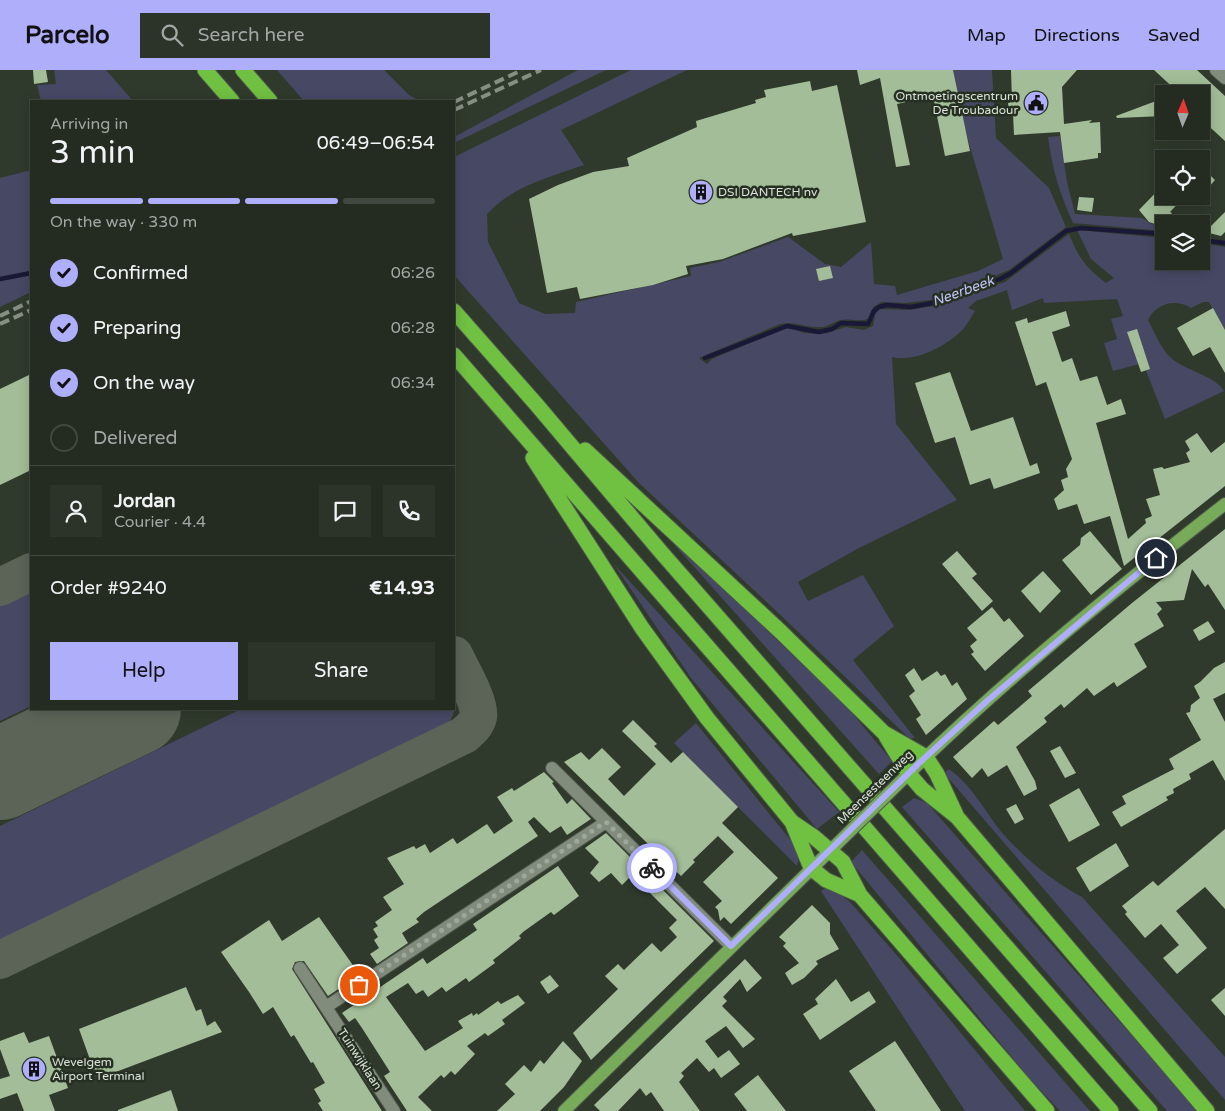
<!DOCTYPE html>
<meta charset="utf-8">
<style>
body{margin:0;font-family:"Varela Round",sans-serif;background:#2c342a;color:#f1f3f6;height:100vh;display:flex;flex-direction:column;font-size:19px;white-space:nowrap}
*{box-sizing:border-box;margin:0}
p{font-size:16px;color:#a3a7a5}
.icon{flex:none;width:28px;height:28px;fill:none;stroke:currentColor;stroke-width:2;stroke-linecap:round;stroke-linejoin:round}
.map{position:relative;flex:1;overflow:hidden}
.panel{position:absolute;left:30px;top:30px;width:425px;height:610px;display:flex;flex-direction:column;background:#242c21;border-radius:0px;box-shadow:0 2px 12px #0003,0 0 0 1px #41483f}
.panel>*{flex:none}
.needle{width:32px;rotate:2deg}
.fabs{position:absolute;left:1155px;top:15px;display:grid;gap:10px}
.fabs a{display:grid;place-items:center;width:55px;height:55px;border-radius:0px;background:#242c21;box-shadow:0 2px 12px #0003,0 0 0 1px #41483f;font-size:25px}
.pin{position:absolute;display:grid;place-items:center;width:42px;height:42px;color:#fff;margin:-21px;border:2px solid #fff;border-radius:50%;box-shadow:0 1px 5px #0007}
.courier{position:absolute;display:grid;place-items:center;width:50px;height:50px;margin:-25px;border:4px solid #aeaefb;border-radius:50%;background:#fff;color:#222;box-shadow:0 1px 6px #0007}
.overview em{font-style:normal;font-weight:600}
.overview div{display:flex;flex-direction:column-reverse}
.overview{display:flex;align-items:center;justify-content:space-between;height:85px;padding:0 20px}
h1{font-size:32px;font-weight:600;line-height:38px}
.bar{display:grid;grid-template-columns:repeat(4,1fr);gap:8px 5px;align-content:center;height:60px;padding:0 20px}
.bar i{height:6px;border-radius:4px;background:#41483f}
.bar .on{background:#aeaefb}
.bar p{grid-column:span 4}
.line{display:flex;align-items:center;gap:12px;padding:0 20px;border-top:1px solid #41483f}
.line div{flex:1}
.round{display:grid;place-items:center;flex:none;width:52px;height:52px;border-radius:0px;background:#2c342a}
ol{padding:0 20px;list-style:none}
li{display:flex;align-items:center;gap:15px;height:55px}
li p{margin-inline-start:auto}
li .icon{padding:5px;border-radius:50%;background:#aeaefb;color:#111;stroke-width:4}
li:last-child{color:#a3a7a5}
li i{width:28px;height:28px;border:2px solid #41483f;border-radius:50%}
.action{display:flex;gap:10px;margin-top:auto;padding:10px 20px}
.action a{flex:1;height:58px;border-radius:0px;background:#aeaefb;color:#111;font-size:20px;font-weight:600;line-height:58px;text-align:center}
.action a+a{background:#2c342a;color:#f1f3f6}
header{display:flex;align-items:center;gap:30px;box-sizing:border-box;height:70px;padding:0 25px;background:#aeaefb;color:#111}
header strong{font-size:24px}
nav{display:flex;gap:28px;margin-inline-start:auto;font-size:18px}
.search{width:350px;height:45px;background:#2c342a;display:flex;align-items:center;gap:12px;box-sizing:border-box;padding:0 18px;border-radius:0px;color:#a3a7a5;font-size:19px}
.map>svg:first-child{display:block}
</style>
<header>
<strong>Parcelo</strong>
<div class="search"><svg class="icon" aria-label="search" viewBox="0 0 24 24"><circle cx="10" cy="10" r="6"/><path d="M15 15l6 6"/></svg>Search here</div>
<nav><a>Map</a><a>Directions</a><a>Saved</a></nav>
</header>
<div class="map">
<svg width="1225" height="1041" viewBox="0 0 1225 1041">
<rect width="100%" height="100%" fill="#303a2c"/>
<!-- green -->
<path fill="#474864" d="M54,0h52l27,31h-92l-4,-16 19,-1z
M277,0h107l25,25 11,6h-116z
M578,0h28l-152,73v-6z
M631,0h56l-126,60 23,35c-34,12 -72,21 -97,49l1,28 31,61 26,11 30,-1 1,-11 115,-26 -1,-8 29,-6 69,-25 37,27 16,3 30,-25 3,42 21,2 2,9 81,-24 25,-12 -39,-133 -11,-56h39l4,68 53,50 17,39 -57,43 -50,21 -21,8 -32,4 -24,-1 -9,5 -5,12c-9,3 -18,-1 -27,1 -9,2 -13,8 -23,7 -14,0 -23,-6 -38,-3l-81,34 8,6 5,-5 76,-32 16,6 14,1 9,-1 19,-6 18,3 9,-4 2,-11 4,-6 29,1 26,-4 71,-24 64,-48c10,24 16,33 37,49l8,-5 -23,-19 -14,-29 87,8v23h37v-18l24,4v83l-16,-28h-6l-12,6c-15,-10 -35,-5 -43,12 6,11 13,29 23,38 13,12 45,18 53,33l-59,28 -22,-56 -30,8 -9,-28 13,-4 -6,-20 12,-3 -6,-17 -73,4 -1,-5 -31,12 -5,-20 -31,11 -8,7 7,3c-4,6 -7,12 -11,17 -15,17 -49,35 -72,29l4,67 61,76 -98,48 -61,34 10,19 55,-26 31,51 -41,34 62,78h-6l-137,-131 -132,-123 -186,-209v-118z
M1060,66l7,46 8,32 67,4 10,6 12,2v5l-91,-8c-13,-28 -21,-55 -25,-86z
M31,100v101l-31,6v-99z
M31,205v17l-31,15v-26z
M671,471l24,21 152,145 45,54 -13,13z
M613,493l226,249 -22,17 -126,-151z
M31,515v121l-31,15v-121z
M454,617c5,19 -1,37 -18,48l-436,213v-122l241,-117h213z
M696,653l101,125 2,9 -2,9 -123,-123z
M949,699c24,17 36,43 54,65 22,24 50,48 79,63l143,160v43l-281,-327z
M914,728l13,5 271,308h-31l-265,-304z
M862,780l228,261h-30l-31,-33 -178,-216z
M826,818l6,1 17,12 46,52 130,158h-60l-144,-220z"/>
<g fill="none" stroke-linecap="round" stroke-linejoin="round">
<!-- stream -->
<path stroke="#1a1837" stroke-width="4.5" d="M1201,170l24,3
M0,209l31,-6
M705,288l82,-32 32,6 13,-3 9,-6 27,1 6,-13 5,-4 8,-2 24,2 27,-5 62,-23 11,-6 55,-42 15,-3 83,6"/>
<!-- taxiway -->
<path stroke="#5c6458" stroke-width="38" d="M0,517l31,-15
M0,890l464,-225c7,-6 12,-10 14,-18 3,-14 -18,-49 -24,-62"/>
<!-- runway -->
<path stroke="#5c6458" stroke-width="92" d="M0,704l135,-65"/>
</g>
<!-- building -->
<path fill="#a3bd98" d="M33,0h13l2,12 -14,2z
M857,0h96l17,81 -25,5 -12,-60 -36,8 13,61 -14,2 -16,-89 -20,7z
M1011,0h66l-15,17 2,37 28,-4 -3,3 11,-1 1,31h-3v5l-34,5 -4,-31 -46,3 -1,-22h-4l-1,-10 4,-1z
M1154,0h43l28,26v45l-24,-22v-25h-21z
M810,11l2,10 25,-6 29,137 -73,14 -1,-3 -69,26 -37,7 2,8 -35,11 -73,14 -3,-12 -30,6 -18,-94 29,-14 35,-13 36,-6 -2,-8 70,-31 -1,-6 60,-18 -1,-3 11,-3 -2,-7z
M1164,28v18l-47,2 -1,-2z
M1201,96l14,14 -7,8 -7,-6z
M1164,114v12h21l-15,16 2,1 -11,12h-3l-9,-3 -10,-12z
M1079,127l15,1 -2,14 -15,-2z
M1225,142v20l-4,4 -16,-4z
M830,196l3,12 -14,3 -3,-12z
M1213,238l12,22v43l-15,-26 -17,9 -16,-28z
M1066,241l4,15 -18,6 10,30 10,-4 8,23 17,-5 10,29 14,-6 5,15 -30,9 32,116 18,-16 -1,-4 7,-3 -6,-17 14,-4 -7,-26 9,-2 2,2 26,-7 -4,-9 4,-3 -5,-9 12,-8 14,20 14,-11v44l-101,80 -14,-50 -26,8 -7,-20 -19,6 -4,-11 10,-9 -3,-10 7,-3 -2,-8 6,-10 -26,-77 -10,4 -21,-64 12,-4 1,5z
M1137,259l13,40 -9,3 -14,-40z
M950,302l21,59 42,-14 17,49 7,-3 3,10 -46,16 -4,-11 -20,7 -15,-48 -20,6 -20,-60z
M31,304v96l-31,15v-96z
M1225,459v81l-17,-26 -3,3 -13,-18 -8,31 -28,2 6,7 -5,5 7,12 -30,18 13,23 -30,20 -3,-5 -20,14 -7,-8 -23,20 -3,-4 -17,14 3,4 -31,25 19,34 2,8 -13,7 -17,-31 -19,12 -6,-9 -10,10 -19,-21 41,-36 4,4 34,-29 -4,-5 104,-88z
M1090,461l32,38 -31,26 -29,-35 18,-15 1,-7z
M957,481l20,23 -5,4 21,23 -11,10 -40,-47z
M1043,501l18,20 -21,22 -19,-22z
M992,537l12,15 5,-4 15,18 -39,35 -14,-17 3,-2 -4,-6 7,-6 -10,-12z
M1208,551l7,11 -16,9 -6,-11z
M1225,592v31l-12,6 12,23v59l-12,-21 -24,14 2,5 -18,10 1,4 -8,4 2,3 -47,27 -9,-15 14,-8 -4,-8 52,-27 -5,-10 32,-19 -15,-27 4,-1 1,-7 9,-7 -6,-12 6,-4 14,-14z
M914,598l8,13 15,-10 4,5 4,-2 7,12 5,-4 10,17 -41,36 -10,-16 5,-4 -12,-19 6,-5 -10,-16z
M633,650l24,24 -3,2 17,17 12,-11 55,55 -16,16 56,55 -47,46 -7,-7 -4,4 -2,-11 -3,-3 7,-6 -19,-19 31,-30 -16,-16 -25,24 2,2 -14,14 -117,-114 17,-10 8,8 13,-12 19,19 -13,12 16,17 32,-32 -34,-33z
M1060,676l16,27 -11,5 -15,-27z
M544,702l10,10 -2,1 15,21 5,-5 19,20 -24,16 -6,-9 -11,7 -16,-16 -6,5 10,14 -114,76 -8,7 3,3 -17,11 6,10 -31,21 -7,-10 9,-6 -5,-8 4,-3 -5,-8 5,-3 -3,-4 17,-12 -9,-13 21,-13 -17,-26 27,-12 2,3 9,-5 5,9 23,-15 4,6 30,-20 7,10 19,-13 -16,-24 15,-9 2,3z
M1079,718l21,37 -31,17 -20,-37z
M1016,734l8,15 -9,5 -9,-15z
M1225,759v80l-20,-22 -29,24 31,37 -30,26 -14,-16 16,-13 -18,-21 -16,14 -20,-24 2,-2 -5,-6 31,-25 5,5z
M606,763l108,108 -123,119 -18,-27 45,-44 -13,-13 13,-12 6,6 28,-27 9,9 16,-15 -8,-9 8,-8 -45,-45 -10,10 -11,-12 -12,9 -9,-9 9,-11 -14,-14z
M1116,773l13,23 -39,26 -14,-24z
M558,796l21,30 -25,19 -3,-3 -28,20 -4,4 2,2 -28,22 2,3 -26,19 -3,-4 -20,14 -4,-5 -14,10 -5,-7 -7,4 -8,-11 -22,14 39,54 38,-23 -5,-7 14,-8 1,3 4,-3 1,2 20,-14 3,3 17,-9 7,8 -23,17 3,4 -17,12 -3,-3 -18,13 8,8 -20,21 -4,-4 -7,7 -3,-3 -23,22 14,14h-25l-23,-35 6,-4 -28,-44 -7,-10 -6,4 -7,-9 81,-55 4,6 50,-34 -4,-6z
M812,835l18,18v11l9,15 -23,12 2,3 -14,14 -12,7 -7,-12 14,-10 -16,-17 3,-3 -7,-6z
M319,847l38,54 -8,5 3,4 -24,16 -24,-35 -9,1 -3,7 90,142h-59l-5,-8 3,-2 -7,-12 11,-6 -12,-21 -2,1 -17,-28 -3,2 -18,-30 -10,7 -14,-22 -28,-40 48,-32 13,21z
M745,889l17,19 -15,14 -7,-13 -17,18 4,4 -5,5 33,33 -12,9 -17,-22 -21,15 13,17 11,-8 11,14 -19,14 -7,-10 -5,4 -12,-14 -16,15 3,3 -5,6 21,29h-36l-13,-19 -5,4 -6,-8 -22,23h-18l-6,-6z
M550,905l9,11 -11,8 -8,-12z
M836,909l15,23 18,-11 7,11 -56,38 -17,-26 15,-10 -3,-5z
M186,917l10,24 5,-2 6,17 8,-5 7,11 -125,47 -18,-50z
M1225,918v28l-14,-16z
M24,962l5,11 20,-7 19,52 -19,7 6,16h-31l-7,-18 -17,6v-20l10,-3 -10,-27v-8z
M563,971l19,20 -18,26 -24,24h-43l18,-17 -10,-10 19,-19 7,7 9,-12 4,4z
M895,971l46,70h-65l-27,-40z
M758,1005l28,36h-39l-13,-17z
M171,1020l7,21h-60v-1z"/>
<g fill="none" stroke-linecap="round" stroke-linejoin="round">
<!-- street casing -->
<g stroke="#4f574b" stroke-width="14">
<path id="street" d="M552,698l179,178
M300,898l94,143
M326,937l280,-185"/>
</g>
<!-- secondary casing -->
<g stroke="#4f574b" stroke-width="14">
<path id="secondary" d="M1216,0l9,8"/>
</g>
<!-- primary casing -->
<g stroke="#4f574b" stroke-width="14">
<path id="primary" d="M895,717c103,-102 216,-194 330,-283
M564,1041l280,-274"/>
</g>
<!-- highway casing -->
<g stroke="#4f574b" stroke-width="17">
<path id="highway" d="M205,0l27,31
M243,0l27,31
M454,241l82,93 125,148 489,559
M454,285l657,756
M585,380l196,182 103,101 42,24 11,17 20,43
M533,388l109,170 65,90 85,104 19,46 15,12 34,15
M886,666l23,38 13,15 35,28 250,294
M792,752l22,15 29,25 17,33 187,216"/>
</g>
<!-- street -->
<use href="#street" stroke="#818c7c" stroke-width="12"/>
<!-- secondary -->
<use href="#secondary" stroke="#818c7c" stroke-width="12"/>
<!-- primary -->
<use href="#primary" stroke="#77ab59" stroke-width="12"/>
<!-- highway -->
<use href="#highway" stroke="#70c042" stroke-width="15"/>
<!-- rail -->
<path stroke="#878f83" stroke-width="4" stroke-dasharray="10 5" stroke-linecap="butt" d="M454,32l68,-32
M454,40l87,-40
M0,246l31,-15
M0,254l31,-14"/>
<!-- primary-bridge casing -->
<g stroke="#4f574b" stroke-width="14" stroke-linecap="butt">
<path id="primary-bridge" d="M844,767l51,-50"/>
</g>
<!-- primary-bridge -->
<use href="#primary-bridge" stroke="#77ab59" stroke-width="12"/>
</g>
<g fill="none" stroke-linecap="round" stroke-linejoin="round">
<!-- done -->
<path stroke="#9fa79c" stroke-width="5" stroke-dasharray="0 9" d="M359,915l247,-163 46,46"/>
<!-- route -->
<path stroke="#aeaefb" stroke-width="6" d="M652,798l79,78 186,-181 71,-65 168,-142"/>
</g>
<!-- icons -->
<defs>
<g id="civic-disc" transform="scale(1.25)"><circle r="9.5" fill="#aeaefb" stroke="#263022"/><path d="M-.6-6.5H3V-4.5H.6V-3L4-1V1h2V6H-6V1h2V-1L-.6-3ZM-1.2 2.5V6h2.4V2.5Z" fill="#111"/></g>
<g id="building-disc" transform="scale(1.25)"><circle r="9.5" fill="#aeaefb" stroke="#263022"/><path d="M-4-6H4V6H1V3H-1V6H-4ZM-2.5-4.3h1.7v1.8h-1.7ZM.8-4.3h1.7v1.8H.8ZM-2.5-1h1.7V.8h-1.7ZM.8-1h1.7V.8H.8Z" fill="#111"/></g>
</defs>
<g fill-rule="evenodd">
<use href="#civic-disc" x="1036" y="33"/>
<use href="#building-disc" x="701" y="122"/>
<use href="#building-disc" x="34" y="999"/>
</g>
<g text-anchor="middle" dominant-baseline="central" stroke-width="5" stroke-linejoin="round" paint-order="stroke">
<!-- poi labels -->
<g font-size="12" fill="#dbe1d8" stroke="#263022" text-anchor="start">
<text x="1018" y="26" text-anchor="end">Ontmoetingscentrum<tspan x="1018" dy="14">De Troubadour</tspan></text>
<text x="718" y="122">DSI DANTECH nv</text>
<text x="52" y="992">Wevelgem<tspan x="52" dy="14">Airport Terminal</tspan></text>
</g>
<!-- street labels -->
<g font-size="12" fill="#dbe1d8" stroke="#263022">
<text transform="translate(875 717) rotate(-44)">Meensesteenweg</text>
<text transform="translate(360 989) rotate(57)">Tuinwijklaan</text>
</g>
<!-- water labels -->
<g font-size="14" font-style="italic" fill="#c1c3f6" stroke="#263022">
<text transform="translate(963 221) rotate(-20)">Neerbeek</text>
</g>
</g>
</svg>
<div class="fabs">
<a><svg class="needle" viewBox="-14 -14 28 28"><path d="M0-13l5 13h-10z" fill="#e53935"/><path d="M0 13l5-13h-10z" fill="#a3a7a5"/></svg></a>
<a><svg class="icon" aria-label="locate" viewBox="0 0 24 24"><circle cx="12" cy="12" r="6"/><path d="M12 2v4M12 18v4M2 12h4M18 12h4"/></svg></a>
<a><svg class="icon" aria-label="layers" viewBox="0 0 24 24"><path d="M12 4l9 5-9 5-9-5zM3 14l9 5 9-5"/></svg></a>
</div>
<div class="pin" style="left:359px;top:915px;background:#ea580c"><svg class="icon" aria-label="bag" viewBox="0 0 24 24"><path d="M5 8h14l-1 12H6zM9 8a3 3 0 0 1 6 0"/></svg></div>
<div class="pin" style="left:1156px;top:488px;background:#1f2937"><svg class="icon" aria-label="home" viewBox="0 0 24 24"><path d="M3 11l9-7 9 7M6 9v11h12V9"/></svg></div>
<div class="courier" style="left:652px;top:798px"><svg class="icon" aria-label="bike" viewBox="0 0 24 24"><circle cx="6" cy="16" r="4"/><circle cx="18" cy="16" r="4"/><path d="M6 16l4-8h5l3 8M10 8l3 8H6M13 5h3"/></svg></div>
<section class="panel">
<div class="overview"><div><h1>3 min</h1><p>Arriving in</p></div><em>06:49–06:54</em></div>
<div class="bar"><i class="on"></i><i class="on"></i><i class="on"></i><i></i><p>On the way · 330 m</p></div>
<ol>
<li><svg class="icon" aria-label="check" viewBox="0 0 24 24"><path d="M5 12l5 5 9-10"/></svg>Confirmed<p>06:26</p></li>
<li><svg class="icon" aria-label="check" viewBox="0 0 24 24"><path d="M5 12l5 5 9-10"/></svg>Preparing<p>06:28</p></li>
<li><svg class="icon" aria-label="check" viewBox="0 0 24 24"><path d="M5 12l5 5 9-10"/></svg>On the way<p>06:34</p></li>
<li><i></i>Delivered</li>
</ol>
<div class="line" style="height:90px"><a class="round"><svg class="icon" aria-label="person" viewBox="0 0 24 24"><circle cx="12" cy="8" r="4"/><path d="M4 21q1-7 8-7t8 7"/></svg></a><div><b>Jordan</b><p>Courier · 4.4</p></div><a class="round"><svg class="icon" aria-label="chat" viewBox="0 0 24 24"><path d="M4 5h16v11H9l-5 4z"/></svg></a><a class="round"><svg class="icon" aria-label="phone" viewBox="0 0 24 24"><path d="M5 4h4l2 5-3 2q2 4 5 5l2-3 5 2v4C11 20 4 13 5 4z"/></svg></a></div>
<div class="line" style="height:65px"><div>Order #9240</div><b>€14.93</b></div>
<div class="action"><a>Help</a><a>Share</a></div>
</section>
</div>
